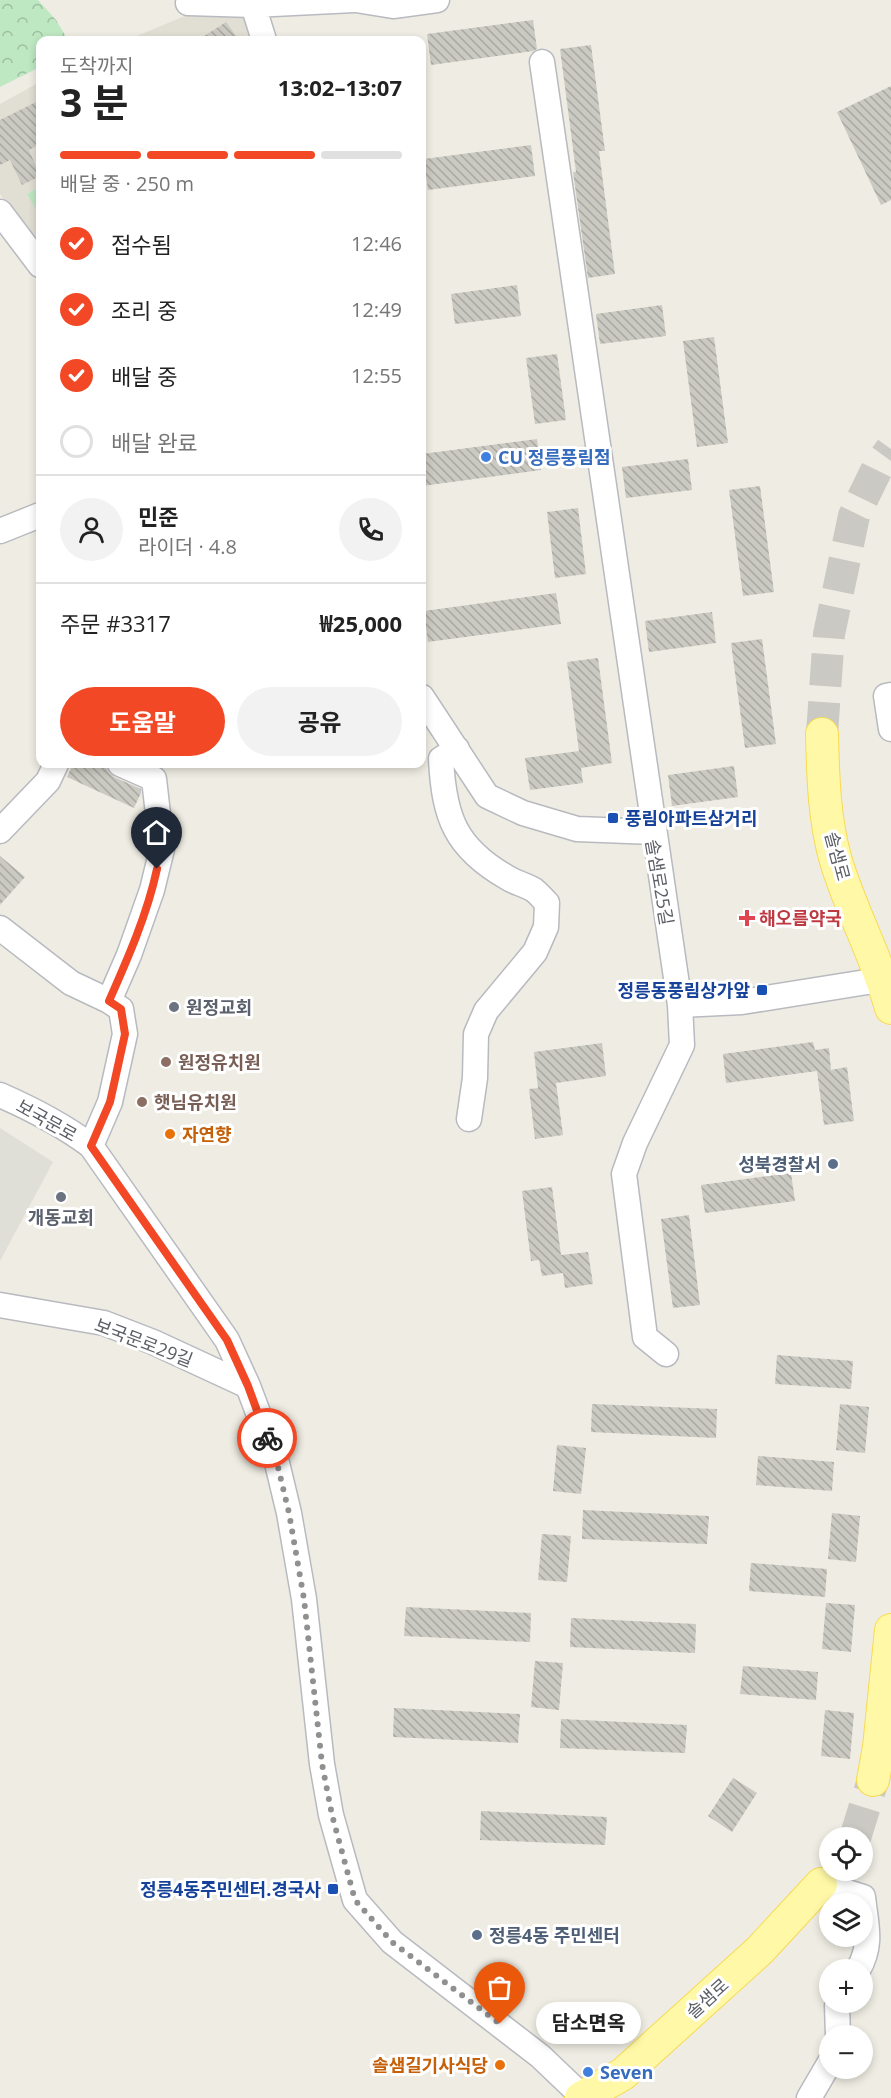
<!DOCTYPE html>
<html lang="ko">
<meta charset="utf-8">
<style>
body{margin:0;font-family:"Open Sans","Noto Sans KR",sans-serif;background:#f2f2f2;color:#222;height:100vh;display:flex;flex-direction:column;font-size:22px;white-space:nowrap}
*{box-sizing:border-box;margin:0}
p{font-size:20px;color:#767676}
.icon{flex:none;width:33px;height:33px;fill:none;stroke:currentColor;stroke-width:2;stroke-linecap:round;stroke-linejoin:round}
.map{position:relative;flex:1;overflow:hidden}
.drawer{position:absolute;left:36px;top:36px;width:390px;height:732px;display:flex;flex-direction:column;background:#fff;border-radius:12px;box-shadow:0 3px 9px #0003}
.drawer>*{flex:none}
.controls{position:absolute;left:819px;top:1827px;display:grid;gap:12px}
.controls a{display:grid;place-items:center;width:54px;height:54px;border-radius:50%;background:#fff;box-shadow:0 3px 9px #0003;font-size:30px}
.pin{position:absolute;display:grid;place-items:center;width:51px;height:51px;color:#fff;margin:-62px -26px;border-radius:50% 50% 50% 0;rotate:-45deg;box-shadow:0 0 6px #0007}
.pin .icon{rotate:45deg}
.courier{position:absolute;display:grid;place-items:center;width:60px;height:60px;margin:-30px;border:4px solid #f24825;border-radius:50%;background:#fff;color:#222;box-shadow:0 2px 8px #0007}
.bubble{position:absolute;height:42px;border-radius:21px;background:#fff;box-shadow:0 3px 9px #0003;font-size:20px;font-weight:700;line-height:42px;text-align:center}
.overview em{font-style:normal;font-weight:700}
.overview div{display:flex;flex-direction:column-reverse}
.overview{display:flex;align-items:center;justify-content:space-between;height:102px;padding:0 24px}
h1{font-size:39px;font-weight:700;line-height:45px}
.bar{display:grid;grid-template-columns:repeat(4,1fr);gap:9px 6px;align-content:center;height:72px;padding:0 24px}
.bar i{height:8px;border-radius:4px;background:#e0e0e0}
.bar .active{background:#f24825}
.bar p{grid-column:span 4}
.line{display:flex;align-items:center;gap:15px;padding:0 24px;border-top:2px solid #e0e0e0}
.line div{flex:1}
.round{display:grid;place-items:center;flex:none;width:63px;height:63px;border-radius:32px;background:#f2f2f2}
ol{padding:0 24px;list-style:none}
li{display:flex;align-items:center;gap:18px;height:66px}
li p{margin-inline-start:auto}
li .icon{padding:6px;border-radius:50%;background:#f24825;color:#fff;stroke-width:4}
li:last-child{color:#767676}
li i{width:33px;height:33px;border:3px solid #e0e0e0;border-radius:50%}
.cta{display:flex;gap:12px;margin-top:auto;padding:12px 24px}
.cta a{flex:1;height:69px;border-radius:36px;background:#f24825;color:#fff;font-size:24px;font-weight:700;line-height:69px;text-align:center}
.cta a+a{background:#f2f2f2;color:#222}
.map>svg:first-child{display:block}
</style>
<div class="map">
<svg width="891" height="2098" viewBox="0 0 891 2098">
<defs>
<pattern id="park-crowns" width="20" height="18" patternUnits="userSpaceOnUse" patternTransform="scale(1.5)"><rect width="20" height="18" fill="#bee8c1"/><path d="M2 6a3 3 0 1 1 6 0M12 15a3 3 0 1 1 6 0" fill="none" stroke="#9dbfa0"/></pattern>
<pattern id="building-back-hatch" width="6" height="6" patternUnits="userSpaceOnUse" patternTransform="scale(1.5)"><rect width="6" height="6" fill="#cbcac2"/><path d="M-1 5l2 2M0 0l6 6M5-1l2 2" fill="none" stroke="#a8a7a1"/></pattern>
</defs>
<rect width="100%" height="100%" fill="#efede3"/>
<!-- industrial -->
<path fill="#dfded7" d="M0,1128l53,34 -53,99z"/>
<!-- education -->
<path fill="#e1dfd3" d="M250,12l9,28h-132l58,-24z
M40,82v168l-40,-56v-90z"/>
<!-- grass -->
<path fill="#bee8c1" d="M40,187v29l-13,-22z"/>
<!-- park -->
<path fill="url(#park-crowns)" d="M0,0h38l18,20 12,20h-28v27l-40,20z"/>
<!-- building -->
<path fill="url(#building-back-hatch)" d="M533,20l4,29 -4,2 -102,14 -4,-31z
M226,22l13,18h-41z
M591,45l14,106h-6l16,123 -27,4 -15,-106h3l-16,-123z
M891,86v114l-10,5 -44,-93z
M40,100v44l-11,6 11,26 -18,9 -12,-25 -10,5v-45z
M531,145l4,31 -107,14 -4,-31z
M517,285l4,31 -66,8 -4,-30z
M662,305l4,31 -66,8 -4,-30z
M714,337l14,106 -31,4 -14,-106z
M557,354l9,66 -31,4 -9,-66z
M537,439l4,31 -119,16v-32z
M688,459l4,31 -66,8 -4,-31z
M760,486l14,106 -31,4 -14,-106z
M578,508l8,66 -31,4 -8,-66z
M556,593l5,31 -133,18 -4,-31z
M712,612l4,31 -67,9 -4,-31z
M762,639l14,105 -31,4 -14,-105z
M598,658l14,105 -31,5 2,15 -53,7 -5,-32 54,-7 -12,-89z
M73,764h31l5,9 5,4 27,12v4l-7,15 -67,-31z
M734,766l4,31 -66,9 -4,-31z
M0,856l25,21 -25,28z
M813,1042l2,8 14,-2 2,22 16,-3 7,54 -30,4 -7,-54 -91,12 -3,-29z
M602,1043l4,33 -50,7 7,52 -28,4 -6,-50 9,-1 -4,-36z
M791,1173l4,28 -90,12 -4,-28z
M552,1187l9,68 27,-3 5,32 -28,4 -2,-15 -21,3 -3,-16 -8,1 -9,-70z
M689,1215l11,90 -27,3 -12,-89z
M777,1355l76,6 -2,28 -76,-5z
M592,1404l125,5 -1,29 -125,-6z
M840,1404l29,3 -4,46 -29,-3z
M557,1445l29,3 -5,46 -28,-3z
M758,1456l76,6 -2,29 -76,-6z
M583,1510l126,6 -2,28 -125,-5z
M832,1513l28,3 -4,46 -28,-3z
M542,1534l29,2 -4,46 -29,-2z
M751,1563l76,6 -2,28 -76,-6z
M826,1603l29,2 -4,47 -29,-3z
M406,1607l125,6 -1,29 -126,-6z
M571,1618l125,6 -1,29 -125,-6z
M535,1661l28,2 -4,47 -28,-3z
M743,1666l75,6 -2,28 -76,-6z
M394,1708l126,6 -2,29 -125,-6z
M825,1710l29,3 -4,46 -29,-3z
M561,1719l126,6 -2,28 -125,-5z
M733,1778l24,15 -25,39 -24,-16z
M481,1811l126,6 -2,28 -125,-5z"/>
<g fill="none" stroke-linecap="round" stroke-linejoin="round">
<!-- major-tunnel -->
<path stroke="#cac9c3" stroke-width="32" stroke-dasharray="32 16" stroke-linecap="butt" d="M822,734l7,-100 25,-118 24,-49 13,-18
M855,1838l18,-58"/>
<!-- minor casing -->
<g stroke="#b8bac0" stroke-width="27">
<path id="minor" d="M356,0l37,6 44,-6
M188,3l65,2 101,-5
M253,5l11,35
M542,62l138,943 2,40 -47,98 -11,31 21,163 21,17
M0,212l40,53
M0,531l40,-16
M891,695l-5,1 5,33
M422,697l65,99 36,17 54,16 77,3
M457,749l-16,10c3,58 14,89 67,119 8,5 18,7 26,12 4,3 9,9 13,13l-1,24 -11,25 -49,59 -10,23 -1,44 -6,41
M0,831l48,-50 8,-17
M0,928l71,55 38,18 12,8 4,25 -15,68 -19,44
M109,1001l20,-46 23,-65 10,-41 -8,-70 -34,-15
M680,1005l62,-3 149,-24
M0,1095c32,14 63,30 91,51l136,194 21,46 29,77 12,50 15,86 18,165 9,51 24,85 37,42 148,114 43,41
M0,1305l104,18 49,19 95,44
M821,1884l42,13c3,28 10,47 -5,73
M838,2036l-1,-31 2,-3
M809,2098l21,-36"/>
</g>
<!-- major casing -->
<g stroke="#f9d951" stroke-width="34">
<path id="major" d="M822,734c1,42 2,86 14,127 15,50 41,96 55,147
M873,1780l6,-33 12,-117
M581,2098l42,-24 137,-124 61,-66"/>
</g>
<!-- minor -->
<use href="#minor" stroke="#fff" stroke-width="24"/>
<!-- major -->
<use href="#major" stroke="#fff9a7" stroke-width="32"/>
</g>
<g fill="none" stroke-linecap="round" stroke-linejoin="round">
<!-- done -->
<path stroke="#8f9090" stroke-width="6" stroke-dasharray="0 10.8" d="M267,1438l10,25 12,50 15,86 18,165 10,51 23,85 37,42 108,82"/>
<!-- route -->
<path stroke="#f24825" stroke-width="8" d="M157,869c-10,46 -29,89 -48,132l12,8 4,25 -15,68 -19,44 136,194 21,46 19,52"/>
</g>
<!-- markers -->
<g fill="#3f7fe0" stroke="#fff" stroke-width="2">
<circle cx="486" cy="457" r="6"/>
<circle cx="588" cy="2072" r="6"/>
</g>
<g fill="#1a4fb4" stroke="#fff" stroke-width="2">
<rect x="607" y="812" width="12" height="12" rx="3"/>
<rect x="756" y="984" width="12" height="12" rx="3"/>
<rect x="327" y="1883" width="12" height="12" rx="3"/>
</g>
<path fill="#e0444e" stroke="#fff" stroke-width="2" d="M744 909h6v6h6v6h-6v6h-6v-6h-6v-6h6z"/>
<g fill="#6b7280" stroke="#fff" stroke-width="2">
<circle cx="174" cy="1007" r="6"/>
<circle cx="61" cy="1197" r="6"/>
</g>
<g fill="#8d6e63" stroke="#fff" stroke-width="2">
<circle cx="166" cy="1062" r="6"/>
<circle cx="142" cy="1102" r="6"/>
</g>
<g fill="#e8710a" stroke="#fff" stroke-width="2">
<circle cx="170" cy="1134" r="6"/>
<circle cx="500" cy="2065" r="6"/>
</g>
<g fill="#5c6f8a" stroke="#fff" stroke-width="2">
<circle cx="833" cy="1164" r="6"/>
<circle cx="477" cy="1935" r="6"/>
</g>
<g text-anchor="middle" dominant-baseline="central" stroke-width="6" stroke-linejoin="round" paint-order="stroke">
<!-- shop labels -->
<g font-size="18" font-weight="bold" fill="#366cbe" stroke="#fff" text-anchor="start">
<text x="498" y="457">CU 정릉풍림점</text>
<text x="600" y="2072">Seven</text>
</g>
<!-- transit labels -->
<g font-size="18" font-weight="bold" fill="#164399" stroke="#fff" text-anchor="end">
<text x="625" y="818" text-anchor="start">풍림아파트삼거리</text>
<text x="750" y="990">정릉동풍림상가앞</text>
<text x="321" y="1889">정릉4동주민센터.경국사</text>
</g>
<!-- street labels -->
<g font-size="18" fill="#5b5e64" stroke="#fff">
<text transform="translate(838 856) rotate(75)">솔샘로</text>
<text transform="translate(660 882) rotate(80)">솔샘로25길</text>
<text transform="translate(47 1120) rotate(29)">보국문로</text>
<text transform="translate(144 1342) rotate(21)">보국문로29길</text>
<text transform="translate(707 1998) rotate(-42)">솔샘로</text>
</g>
<!-- health labels -->
<g font-size="18" font-weight="bold" fill="#be3a42" stroke="#fff" text-anchor="start">
<text x="759" y="918">해오름약국</text>
</g>
<!-- worship labels -->
<g font-size="18" font-weight="bold" fill="#5b616d" stroke="#fff" text-anchor="start">
<text x="186" y="1007">원정교회</text>
<text x="61" y="1217" text-anchor="middle">개동교회</text>
</g>
<!-- education labels -->
<g font-size="18" font-weight="bold" fill="#785e54" stroke="#fff" text-anchor="start">
<text x="178" y="1062">원정유치원</text>
<text x="154" y="1102">햇님유치원</text>
</g>
<!-- food labels -->
<g font-size="18" font-weight="bold" fill="#c56008" stroke="#fff" text-anchor="start">
<text x="182" y="1134">자연향</text>
<text x="488" y="2065" text-anchor="end">솔샘길기사식당</text>
</g>
<!-- service labels -->
<g font-size="18" font-weight="bold" fill="#4e5e75" stroke="#fff" text-anchor="end">
<text x="821" y="1164">성북경찰서</text>
<text x="489" y="1935" text-anchor="start">정릉4동 주민센터</text>
</g>
</g>
</svg>
<div class="controls">
<a><svg class="icon" aria-label="locate" viewBox="0 0 24 24"><circle cx="12" cy="12" r="6"/><path d="M12 2v4M12 18v4M2 12h4M18 12h4"/></svg></a>
<a><svg class="icon" aria-label="layers" viewBox="0 0 24 24"><path d="M12 4l9 5-9 5-9-5zM3 14l9 5 9-5"/></svg></a>
<a>+</a>
<a>−</a>
</div>
<div class="pin" style="left:500px;top:2024px;background:#ea580c"><svg class="icon" aria-label="bag" viewBox="0 0 24 24"><path d="M5 8h14l-1 12H6zM9 8a3 3 0 0 1 6 0"/></svg></div>
<div class="pin" style="left:157px;top:869px;background:#1f2937"><svg class="icon" aria-label="home" viewBox="0 0 24 24"><path d="M3 11l9-7 9 7M6 9v11h12V9"/></svg></div>
<div class="courier" style="left:267px;top:1438px"><svg class="icon" aria-label="bike" viewBox="0 0 24 24"><circle cx="6" cy="16" r="4"/><circle cx="18" cy="16" r="4"/><path d="M6 16l4-8h5l3 8M10 8l3 8H6M13 5h3"/></svg></div>
<div class="bubble" style="left:536px;top:2002px;width:105px">담소면옥</div>
<section class="drawer">
<div class="overview"><div><h1>3 분</h1><p>도착까지</p></div><em>13:02–13:07</em></div>
<div class="bar"><i class="active"></i><i class="active"></i><i class="active"></i><i></i><p>배달 중 · 250 m</p></div>
<ol>
<li><svg class="icon" aria-label="check" viewBox="0 0 24 24"><path d="M5 12l5 5 9-10"/></svg>접수됨<p>12:46</p></li>
<li><svg class="icon" aria-label="check" viewBox="0 0 24 24"><path d="M5 12l5 5 9-10"/></svg>조리 중<p>12:49</p></li>
<li><svg class="icon" aria-label="check" viewBox="0 0 24 24"><path d="M5 12l5 5 9-10"/></svg>배달 중<p>12:55</p></li>
<li><i></i>배달 완료</li>
</ol>
<div class="line" style="height:108px"><a class="round"><svg class="icon" aria-label="person" viewBox="0 0 24 24"><circle cx="12" cy="8" r="4"/><path d="M4 21q1-7 8-7t8 7"/></svg></a><div><b>민준</b><p>라이더 · 4.8</p></div><a class="round"><svg class="icon" aria-label="phone" viewBox="0 0 24 24"><path d="M5 4h4l2 5-3 2q2 4 5 5l2-3 5 2v4C11 20 4 13 5 4z"/></svg></a></div>
<div class="line" style="height:78px"><div>주문 #3317</div><b>₩25,000</b></div>
<div class="cta"><a>도움말</a><a>공유</a></div>
</section>
</div>
